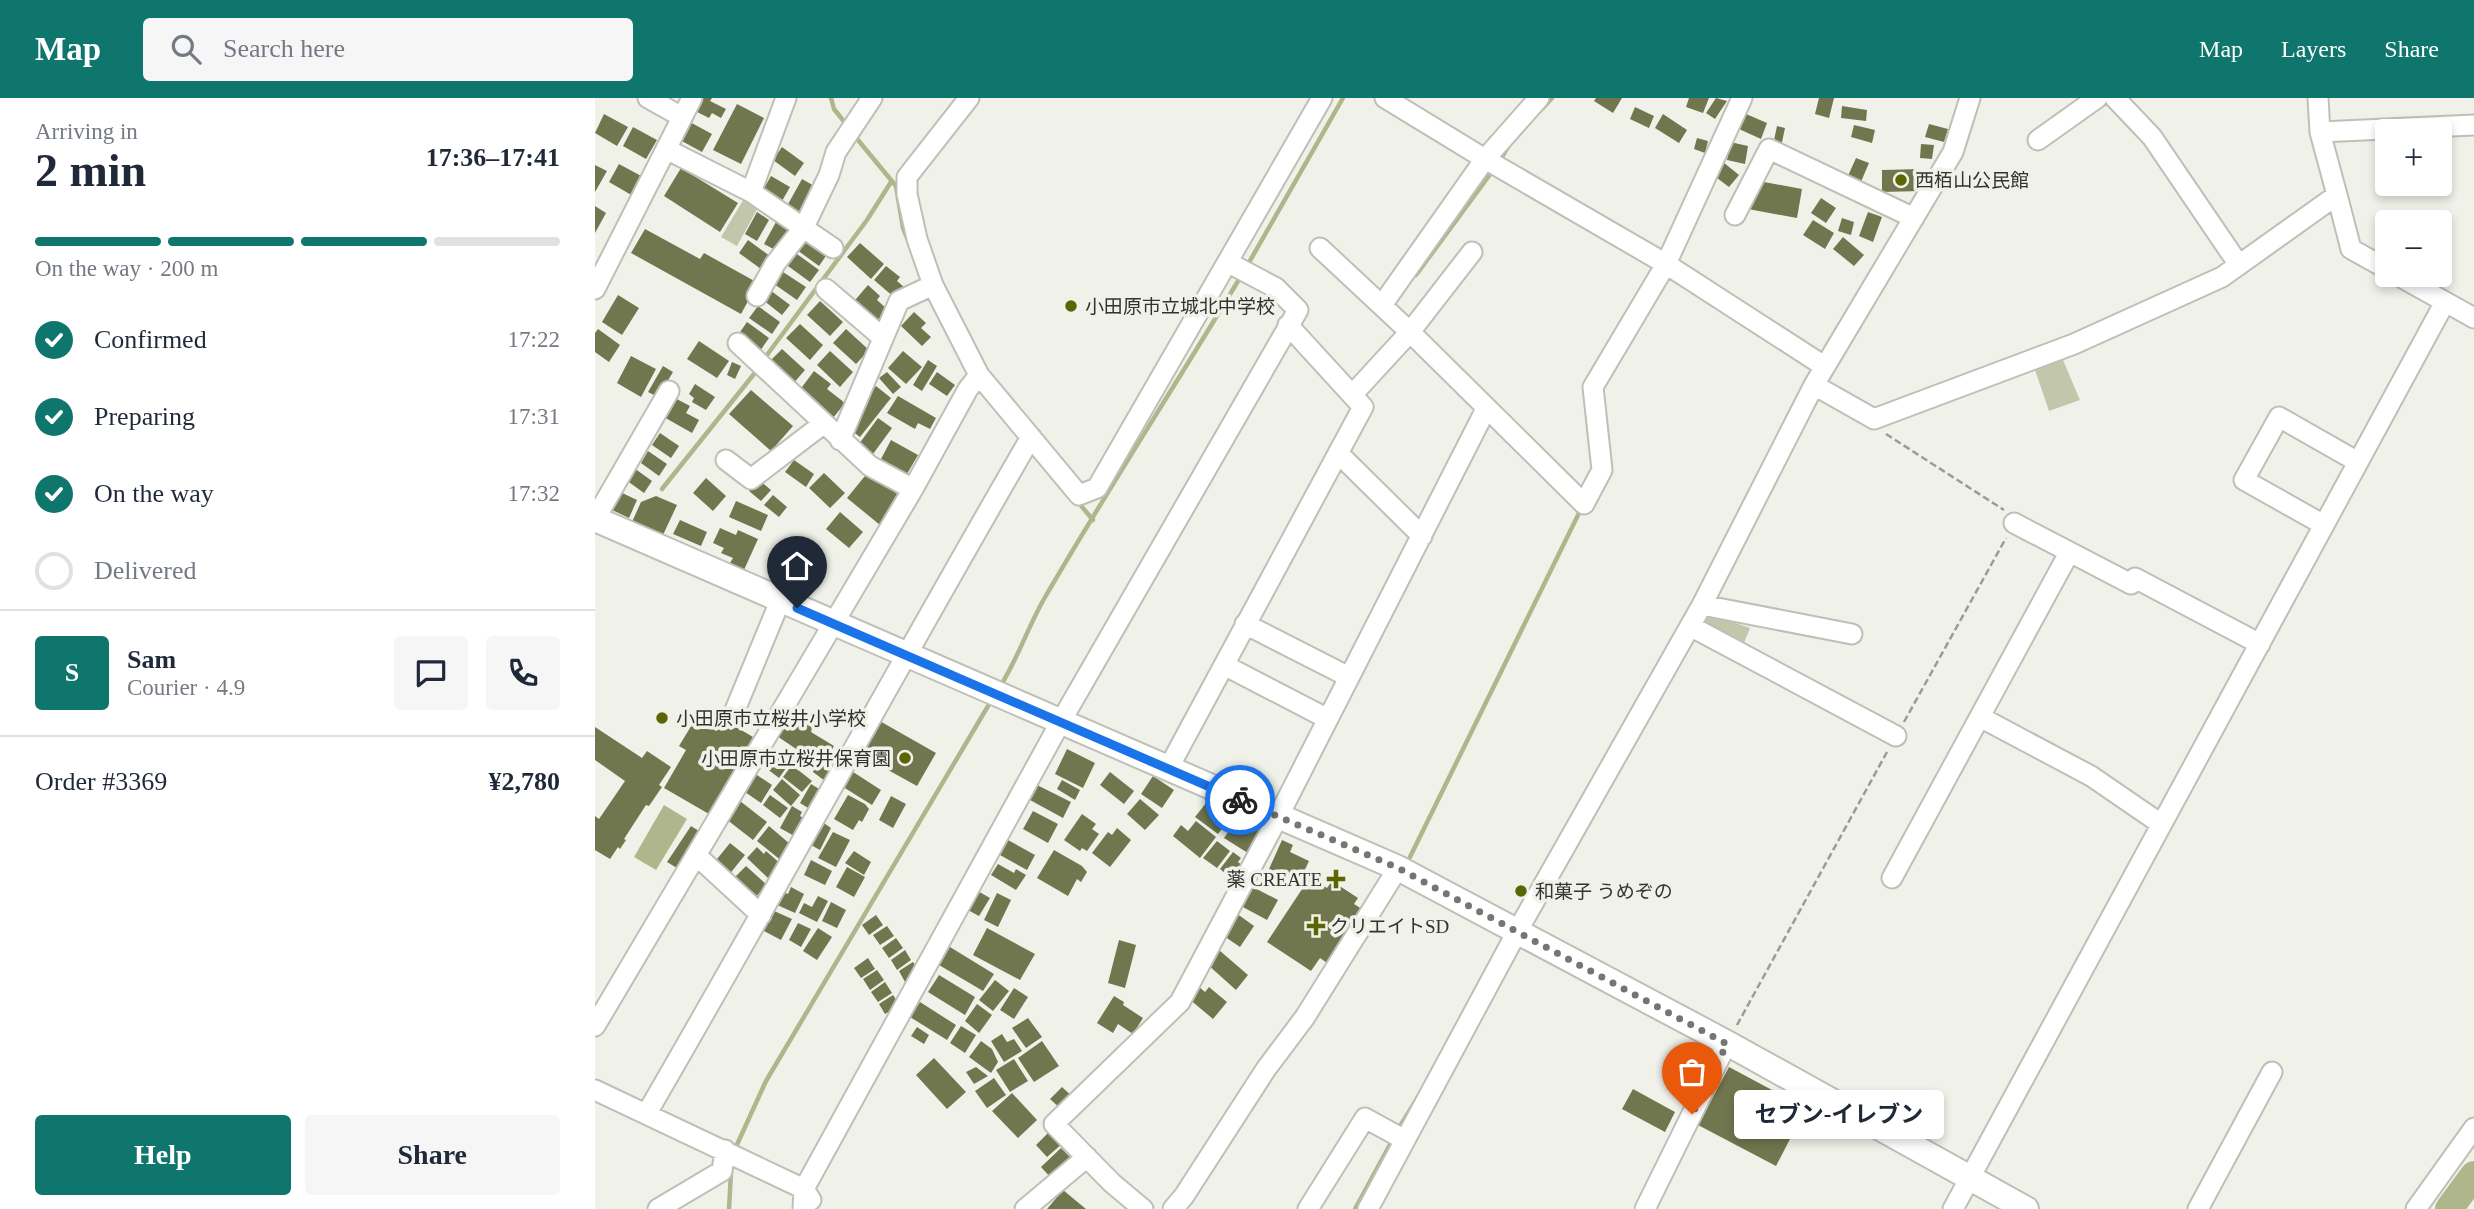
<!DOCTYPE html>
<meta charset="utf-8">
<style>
body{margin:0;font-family:"Times New Roman","Noto Sans JP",serif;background:#f6f6f7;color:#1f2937;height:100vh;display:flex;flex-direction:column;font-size:26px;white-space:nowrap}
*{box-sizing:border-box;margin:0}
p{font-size:23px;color:#747a83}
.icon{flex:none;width:38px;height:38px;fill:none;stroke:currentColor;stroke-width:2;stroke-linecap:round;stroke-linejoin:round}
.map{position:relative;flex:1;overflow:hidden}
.panel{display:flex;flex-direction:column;background:#fff;width:595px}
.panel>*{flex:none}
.controls{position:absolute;left:1780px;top:21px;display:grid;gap:14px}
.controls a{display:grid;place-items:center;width:77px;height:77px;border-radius:7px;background:#fff;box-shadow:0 4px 10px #0003;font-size:35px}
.pin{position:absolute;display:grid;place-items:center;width:60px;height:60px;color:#fff;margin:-72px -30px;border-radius:50% 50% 50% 0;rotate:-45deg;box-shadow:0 0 7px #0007}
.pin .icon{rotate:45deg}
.courier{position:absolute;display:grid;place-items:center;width:70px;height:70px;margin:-35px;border:5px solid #1a73e8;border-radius:50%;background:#fff;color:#222;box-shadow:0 2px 9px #0007}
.bubble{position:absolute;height:49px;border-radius:7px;background:#fff;box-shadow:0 4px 10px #0003;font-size:23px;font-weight:700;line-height:49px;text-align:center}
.summary em{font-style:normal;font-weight:700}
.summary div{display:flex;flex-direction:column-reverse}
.summary{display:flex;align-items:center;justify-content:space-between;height:119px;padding:0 35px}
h1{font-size:46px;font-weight:700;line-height:52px}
.bar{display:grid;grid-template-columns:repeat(4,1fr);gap:10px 7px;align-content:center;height:84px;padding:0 35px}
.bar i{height:9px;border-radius:5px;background:#e0e1e3}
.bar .current{background:#0f766e}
.bar p{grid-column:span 4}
.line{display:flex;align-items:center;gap:18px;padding:0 35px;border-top:2px solid #e0e1e3}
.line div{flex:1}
.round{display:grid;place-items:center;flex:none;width:74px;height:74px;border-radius:7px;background:#f6f6f7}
ol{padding:0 35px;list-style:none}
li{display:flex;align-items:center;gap:21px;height:77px}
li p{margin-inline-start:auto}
li .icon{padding:7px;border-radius:50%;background:#0f766e;color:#fff;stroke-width:4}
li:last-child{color:#747a83}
li i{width:38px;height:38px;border:4px solid #e0e1e3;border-radius:50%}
.action{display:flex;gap:14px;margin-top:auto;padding:14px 35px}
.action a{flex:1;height:80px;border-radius:7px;background:#0f766e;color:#fff;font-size:28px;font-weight:700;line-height:80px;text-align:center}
.action a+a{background:#f6f6f7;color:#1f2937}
header{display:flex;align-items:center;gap:42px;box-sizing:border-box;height:98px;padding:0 35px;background:#0f766e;color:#fff}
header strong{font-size:33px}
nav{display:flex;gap:38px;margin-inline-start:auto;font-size:24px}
.search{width:490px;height:63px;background:#f6f6f7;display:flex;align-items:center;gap:18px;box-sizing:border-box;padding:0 24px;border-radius:7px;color:#747a83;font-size:26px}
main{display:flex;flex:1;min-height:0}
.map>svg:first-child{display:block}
</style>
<header>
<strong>Map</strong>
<div class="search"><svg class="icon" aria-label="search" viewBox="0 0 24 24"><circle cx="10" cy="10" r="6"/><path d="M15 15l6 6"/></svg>Search here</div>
<nav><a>Map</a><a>Layers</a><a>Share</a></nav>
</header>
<main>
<section class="panel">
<div class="summary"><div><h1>2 min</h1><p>Arriving in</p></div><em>17:36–17:41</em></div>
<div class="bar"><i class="current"></i><i class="current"></i><i class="current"></i><i></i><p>On the way · 200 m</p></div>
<ol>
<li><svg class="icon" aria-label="check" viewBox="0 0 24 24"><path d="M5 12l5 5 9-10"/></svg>Confirmed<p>17:22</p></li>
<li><svg class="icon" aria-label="check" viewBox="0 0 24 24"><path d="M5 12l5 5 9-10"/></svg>Preparing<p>17:31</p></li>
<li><svg class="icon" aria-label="check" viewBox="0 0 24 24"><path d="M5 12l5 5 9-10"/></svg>On the way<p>17:32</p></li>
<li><i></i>Delivered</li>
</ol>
<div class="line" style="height:126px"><b class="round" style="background:#0f766e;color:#fff">S</b><div><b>Sam</b><p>Courier · 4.9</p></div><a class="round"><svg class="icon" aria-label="chat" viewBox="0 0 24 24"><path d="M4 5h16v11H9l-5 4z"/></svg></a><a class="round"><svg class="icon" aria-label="phone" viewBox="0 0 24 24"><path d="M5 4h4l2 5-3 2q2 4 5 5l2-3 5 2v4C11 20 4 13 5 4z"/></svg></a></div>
<div class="line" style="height:91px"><div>Order #3369</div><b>¥2,780</b></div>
<div class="action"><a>Help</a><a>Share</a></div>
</section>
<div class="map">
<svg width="1879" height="1111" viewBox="0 0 1879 1111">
<rect width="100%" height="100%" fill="#f0f2e9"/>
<!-- green -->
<path fill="#c2c7ac" d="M153,94l13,10 -24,44 -16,-9z
M1468,262l17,40 -31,11 -14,-41z
M1111,515l44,15 -8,20 -43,-23z"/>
<!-- water -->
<path fill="#afb68b" d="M69,707l23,14 -31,51 -22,-13z"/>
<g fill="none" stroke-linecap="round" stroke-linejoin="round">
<!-- stream -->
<path stroke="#afb68b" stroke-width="4.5" d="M236,0l3,11 12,15
M948,10l9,-10
M258,36l43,52 7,42 4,10
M904,64l10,-17
M652,168l96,-168
M821,177l78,-106
M169,261l103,-139 24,-38
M67,391l96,-120
M483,404l15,18
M406,587c17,-27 27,-58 43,-86 63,-109 132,-214 197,-323
M815,759l171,-348
M802,1033l21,-34
M140,1051l31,-68 225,-380
M134,1111l2,-37
M760,1111l38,-70"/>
<!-- river -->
<path stroke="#afb68b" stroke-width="28" d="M1854,1111l25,-34"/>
</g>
<!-- building -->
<path fill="#70774e" d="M102,0h15l-2,3 16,8 -5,9 -9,-5 -3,5 -18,-9z
M1001,0h26l-9,15 -19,-12z
M1094,0h20l-6,15 -17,-6z
M1121,0l11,3 -12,18 -9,-6z
M1224,0h15l-5,20 -14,-4z
M142,6l27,14 -23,46 -28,-14z
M1247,8l25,4 -1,11 -25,-3z
M1040,9l19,9 -5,12 -19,-9z
M9,16l24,13 -11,19 -22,-13z
M1068,16l24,16 -8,13 -24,-15z
M1151,16l21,9 -6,16 -22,-10z
M93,23l24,13 -10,18 -24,-13z
M1334,26l19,5 -4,13 -19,-5z
M1259,27l21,5 -3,13 -21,-6z
M1182,28l8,2 -4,19 -8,-2z
M38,29l24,13 -11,19 -23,-13z
M1102,40l11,3 -3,12 -11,-4z
M1135,44l18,4 -3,18 -18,-4z
M1326,46l13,1 -2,14 -12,-1z
M187,49l22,16 -9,13 -22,-16z
M1261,60l13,5 -9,21 -13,-6z
M1128,64l16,13 -10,12 -16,-12z
M24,66l24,13 -10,19 -24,-14z
M0,67l12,6 -12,21z
M86,70l57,35 -18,29 -56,-36z
M1326,71v22l-39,1v-22z
M176,78l19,11 -8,14 -19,-11z
M207,81l14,8 -15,27 -14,-8z
M1158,82l49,9 -5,29 -49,-9z
M1226,100l15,10 -10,15 -15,-10z
M0,108l11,7 -11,20z
M162,114l12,8 -12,21 -12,-7z
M1273,114l14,5 -9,25 -14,-6z
M1247,120l12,4 -3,13 -13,-4z
M1218,122l21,13 -9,16 -22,-14z
M181,124l13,8 -12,21 -13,-7z
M50,131l55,30 4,-6 54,30 -17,31 -110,-61z
M1248,139l21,18 -10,11 -21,-17z
M211,140l22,15 -9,13 -22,-16z
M153,142l22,16 -9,13 -22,-16z
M265,145l24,21 -13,15 -24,-22z
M202,156l22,16 -9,12 -22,-16z
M291,168l14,11 -3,4 7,6 -9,11 -21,-18z
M188,174l23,15 -9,13 -23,-16z
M273,187l12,11 -3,4 11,10 -15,17 -23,-21z
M175,192l20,15 -8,10 -19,-15z
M23,197l21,13 -17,27 -20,-13z
M225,203l23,21 -13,14 -23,-21z
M163,208l22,16 -8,12 -23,-16z
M319,214l12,11 -5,5 10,9 -9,9 -21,-20z
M152,224l22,16 -9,13 -22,-16z
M205,226l23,21 -13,15 -24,-22z
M3,231l22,16 -11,17 -14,-10v-19z
M251,231l23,21 -13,14 -23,-21z
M104,243l30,20 -12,17 -30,-19z
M187,251l23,21 -13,15 -24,-22z
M235,253l23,21 -13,15 -23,-22z
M308,253l19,16 -16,17 -18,-16z
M36,258l25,13 -15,28 -24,-14z
M333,262l9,6 -15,25 -9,-6z
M137,264l9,4 -6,13 -8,-4z
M68,268l10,6 -15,25 -10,-5z
M219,273l17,13 -4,5 18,14 -12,15 -34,-27z
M292,274l14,15 -8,7 -14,-16z
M342,274l18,13 -8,11 -18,-12z
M100,286l20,13 -9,13 -14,-8 2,-4 -5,-4z
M281,288l15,12 -31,39 -12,-9 14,-25z
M156,292l42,36 -22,25 -42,-37z
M303,298l38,22 -6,11 -12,-6 -3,6 -28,-16z
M78,299l17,9 -4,7 13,7 -7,13 -30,-17z
M283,320l14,10 -19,26 -14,-10z
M65,335l19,13 -8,12 -19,-13z
M296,342l27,15 -11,19 -26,-15z
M53,353l19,13 -8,12 -18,-13z
M199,362l20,14 -8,13 -21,-15z
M39,370l18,13 -8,12 -18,-13z
M274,373l33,27 -22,27 -33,-27z
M229,375l21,20 -15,15 -21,-20z
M111,380l20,18 -13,15 -20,-18z
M164,382l12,10 -10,11 -12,-10z
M23,393l19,9 -8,18 -19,-9z
M178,397l14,12 -8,10 -15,-12z
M61,398l21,9 -14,30 -31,-13 9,-20z
M141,403l32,14 -7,16 -32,-14z
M245,414l23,20 -14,16 -23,-19z
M85,422l27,12 -6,14 -28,-12z
M125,430l16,7 2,-5 20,9 -14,31 -14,-7 3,-5 -12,-5 3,-5 -11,-5z
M197,611l21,15 -2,8 23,14 -3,5 9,7 -15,23 -12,-9 1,-6 -12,-9v-4l-28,-19z
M101,620l19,11 6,-11 32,19 -44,77 -45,-26 22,-38 -7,-4z
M283,622l58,33 -19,33 -58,-32z
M0,629l47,31 5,-7 24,16 -12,18 3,2 -13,19 -3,-1 -22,34 2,1 -6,9 -2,-2 -8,12 -15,-9v-34l4,3 26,-38 -30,-21z
M173,650l21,16 -10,14 -21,-16z
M472,651l28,14 -12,25 -28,-14z
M197,667l20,16 -10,11 -19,-15z
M255,672l31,20 -9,15 -32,-20z
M515,674l24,19 -10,13 -24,-19z
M159,675l18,12 -11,18 -19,-13z
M558,678l21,14 -12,18 -21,-14z
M187,681l18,16 -9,11 -18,-16z
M467,682l18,10 -5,10 -18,-11z
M216,686l13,8 -11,19 -13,-8z
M442,687l34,17 -8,16 -33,-18z
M175,697l18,13 -8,10 -17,-13z
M253,697l17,9 4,5 -7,13 -3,-2 -6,10 -19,-11z
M296,698l15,8 -13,24 -14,-8z
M545,701l19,16 -14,15 -18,-16z
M145,703l27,21 -14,18 -27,-21z
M611,705l23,16 -11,15 -23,-17z
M197,708l10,6 -2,4 5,3 -9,18 -16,-9z
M438,713l25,13 -10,19 -25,-14z
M487,716l14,10 -4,5 7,5 -12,17 -5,-3 -2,3 -16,-11z
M644,718l26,17 -14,22 -27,-17z
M226,723l10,7 -11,22 -11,-6z
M601,723l20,16 -16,21 -27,-22 8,-11 7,6z
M96,728l8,5 -22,37 -10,-6z
M174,728l21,18 -7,18 -26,-21z
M522,730l14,12 -21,27 -18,-14 16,-21 4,3z
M238,734l17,8 -14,27 -18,-9z
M413,742l27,15 -8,15 -27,-15z
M687,742l11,5 -3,7 19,9 -8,17 -20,-9 -1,4 -11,-4z
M622,743l13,10 -13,17 -14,-10z
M135,745l15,12 -17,21 -15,-12z
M162,749l7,7 2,-3 16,14 -13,14 -22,-21z
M459,752l28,16 5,6 -6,10 -4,-3 -9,17 -31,-18z
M259,753l17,11 -7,13 -19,-12z
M638,754l8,6 -3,4 7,6 -10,13 -15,-12z
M216,762l21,11 -7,14 -21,-10z
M403,766l16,9 2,-4 10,6 -10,15 -25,-15z
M151,768l21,19 -14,15 -21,-20z
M252,769l18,10 -11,20 -18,-10z
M715,779l17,11 5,-7 26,17 -4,6 11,7 -35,54 -10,-7 -9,13 -44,-29z
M656,788l27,14 -11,20 -26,-14z
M196,789l13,7 -9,19 -20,-9 7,-13 6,3z
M381,792l14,8 -11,18 -13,-7z
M402,795l14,7 -13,27 -14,-7z
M223,798l10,5 -11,21 -18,-9 5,-10 8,4z
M236,804l15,8 -9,18 -15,-7z
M177,812l20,9 -11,21 -19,-10z
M641,815l18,13 -14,21 -19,-13z
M281,817l7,10 -14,10 -7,-10z
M203,825l13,6 -10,18 -12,-7z
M292,828l7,10 -14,9 -7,-10z
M223,830l14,9 -15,23 -14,-9z
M392,830l48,26 -15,26 -47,-25z
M301,840l7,10 -14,10 -7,-10z
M524,842l17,5 -11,43 -17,-5z
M355,849l44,27 -11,17 -44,-26z
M310,852l6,10 -14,10 -6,-10z
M624,852l29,25 -12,15 -29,-26z
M273,860l7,11 -14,9 -7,-10z
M318,864l7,10 -15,10 -6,-11z
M282,872l7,10 -14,10 -7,-11z
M344,877l36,22 -10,18 -37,-23z
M400,882l14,11 -16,20 -14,-11z
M290,884l7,11 -14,9 -7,-10z
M603,888l7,6 4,-5 18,15 -14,17 -25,-21z
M419,890l14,9 -14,22 -14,-9z
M298,897l7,10 -15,9 -6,-10z
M519,898l10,6 -1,3 20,13 -10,16 -15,-10 -5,9 -16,-10z
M325,904l36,23 -9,15 -37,-23z
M382,906l15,11 -13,18 -14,-12z
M433,920l14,19 -16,11 -14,-20z
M366,928l15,9 -11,18 -15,-10z
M322,929l12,8 -5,9 -13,-8z
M407,936l5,8 7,-3 8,12 -18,11 -13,-21z
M386,943l11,8 6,13 -7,11 -22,-16z
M447,943l17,25 -25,16 -16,-24z
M339,960l32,34 -19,17 -31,-34z
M419,961l14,22 -18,11 -14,-22z
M381,969l12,9 -14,8 -8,-12z
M1134,969l77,41 -30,58 -78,-41z
M399,980l12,17 -19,13 -12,-17z
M467,989l12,11 -12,12 -12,-11z
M1038,991l42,23 -10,20 -43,-23z
M417,995l25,27 -19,18 -26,-27z
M456,1032l12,13 -16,14 -11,-12z
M466,1050l11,11 -20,20 -11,-12z
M468,1092l23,19h-39z"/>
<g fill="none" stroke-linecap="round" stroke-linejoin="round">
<!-- minor casing -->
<g stroke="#bec0b8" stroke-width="23">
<path id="minor" d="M53,0l34,19
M374,0l-62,79v17l10,45 16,46 46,90 100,120 18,-7 225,-390
M790,0l100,61 181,105 158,102
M1520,0l37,39 87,128
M1725,34l154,-7
M1443,42l59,-42
M71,51l85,43 82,56
M156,94l35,-94
M1742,97l14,54 36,20
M1140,117l34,-66 145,69
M725,150l90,84 -58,63
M877,154l-62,80 174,172 18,-34 -9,-83 73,-123 76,-166
M1802,177l77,43
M0,191l97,-191
M231,191l57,49
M162,198l18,-32 29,-37 25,-52 7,-23 36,-54
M787,207l103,-146 54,-61
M143,245l132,123 43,23
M1219,287l60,34 200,-75 148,-67 115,-82 -17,-63 -2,-34
M245,342l59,-139 34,-16
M743,355l84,83
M131,362l25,19 72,-55
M0,421l74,-128
M1419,425l117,61 4,-6 125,66
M1729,427l-80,-45 35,-63 79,45
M1107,507l150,29
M650,526l104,53
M1095,528l206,110
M629,567l104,54
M138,617l47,-114
M1385,619l111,59 70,48
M573,671l195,-362 -75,-82
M101,757l65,60
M1297,780l177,-325
M0,928l318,-537 55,-100 11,-14
M0,992l209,99 7,11
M52,1015c130,-224 254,-452 384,-676
M63,1111l64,-38 3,-21
M208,1111l1,-20 256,-466 238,-413 -22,-22 -47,-25
M430,1111l62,-52
M548,1111l-31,-26 -58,-59 126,-122 98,-185 208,-408
M578,1111l11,-13 82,-127 39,-52 93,-149
M713,1111l57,-91 40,22
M773,1111l150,-279 184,-325 112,-220 139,-233 17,-54
M1050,1111l82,-166
M1358,1111l492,-907
M1603,1111l74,-137
M1821,1111l58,-81"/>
</g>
<!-- major casing -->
<g stroke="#bec0b8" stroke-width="28">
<path id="major" d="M0,421l803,349 329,175 299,166"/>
</g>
<!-- path -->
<path stroke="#9b9c96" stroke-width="2.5" stroke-dasharray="7 3.5" stroke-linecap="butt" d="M1291,336l118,76
M1309,624l102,-184
M1142,927l150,-273"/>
<!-- minor -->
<use href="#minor" stroke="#fff" stroke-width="19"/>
<!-- major -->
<use href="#major" stroke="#fff" stroke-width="24"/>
</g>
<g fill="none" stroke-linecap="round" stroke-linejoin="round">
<!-- done -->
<path stroke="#747671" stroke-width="7" stroke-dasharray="0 12.6" d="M645,702l158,68 329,176 -35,70"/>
<!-- route -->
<path stroke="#1a73e8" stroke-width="9" d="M202,510l443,192"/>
</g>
<!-- markers -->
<g fill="#5c6504" stroke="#f0f2e9" stroke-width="2.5">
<circle cx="1306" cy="82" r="7"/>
<circle cx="476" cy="208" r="7"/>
<circle cx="67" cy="620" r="7"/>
<circle cx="310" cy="660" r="7"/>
<path d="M737.5 770.5h7v7h7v7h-7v7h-7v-7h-7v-7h7z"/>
<circle cx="926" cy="793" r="7"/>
<path d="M717.5 817.5h7v7h7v7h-7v7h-7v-7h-7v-7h7z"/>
</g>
<g text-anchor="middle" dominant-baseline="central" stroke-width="7" stroke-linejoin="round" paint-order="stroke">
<!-- poi labels -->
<g font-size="19" fill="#323330" stroke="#f0f2e9" text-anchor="start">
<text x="1320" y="82">西栢山公民館</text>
<text x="490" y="208">小田原市立城北中学校</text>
<text x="81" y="620">小田原市立桜井小学校</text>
<text x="296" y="660" text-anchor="end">小田原市立桜井保育園</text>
<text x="727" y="781" text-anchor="end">薬 CREATE</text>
<text x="940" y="793">和菓子 うめぞの</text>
<text x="735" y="828">クリエイトSD</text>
</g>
</g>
</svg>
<div class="controls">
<a>+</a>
<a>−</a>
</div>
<div class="pin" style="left:1097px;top:1016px;background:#ea580c"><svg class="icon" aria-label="bag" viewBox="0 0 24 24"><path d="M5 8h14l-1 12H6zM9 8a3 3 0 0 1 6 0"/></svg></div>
<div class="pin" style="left:202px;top:510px;background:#1f2937"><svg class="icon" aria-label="home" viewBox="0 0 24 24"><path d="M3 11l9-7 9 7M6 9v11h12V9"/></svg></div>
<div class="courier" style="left:645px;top:702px"><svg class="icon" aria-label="bike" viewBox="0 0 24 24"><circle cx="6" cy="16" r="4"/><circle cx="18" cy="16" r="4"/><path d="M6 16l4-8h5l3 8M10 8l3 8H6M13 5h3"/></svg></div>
<div class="bubble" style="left:1139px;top:992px;width:210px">セブン-イレブン</div>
</div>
</main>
